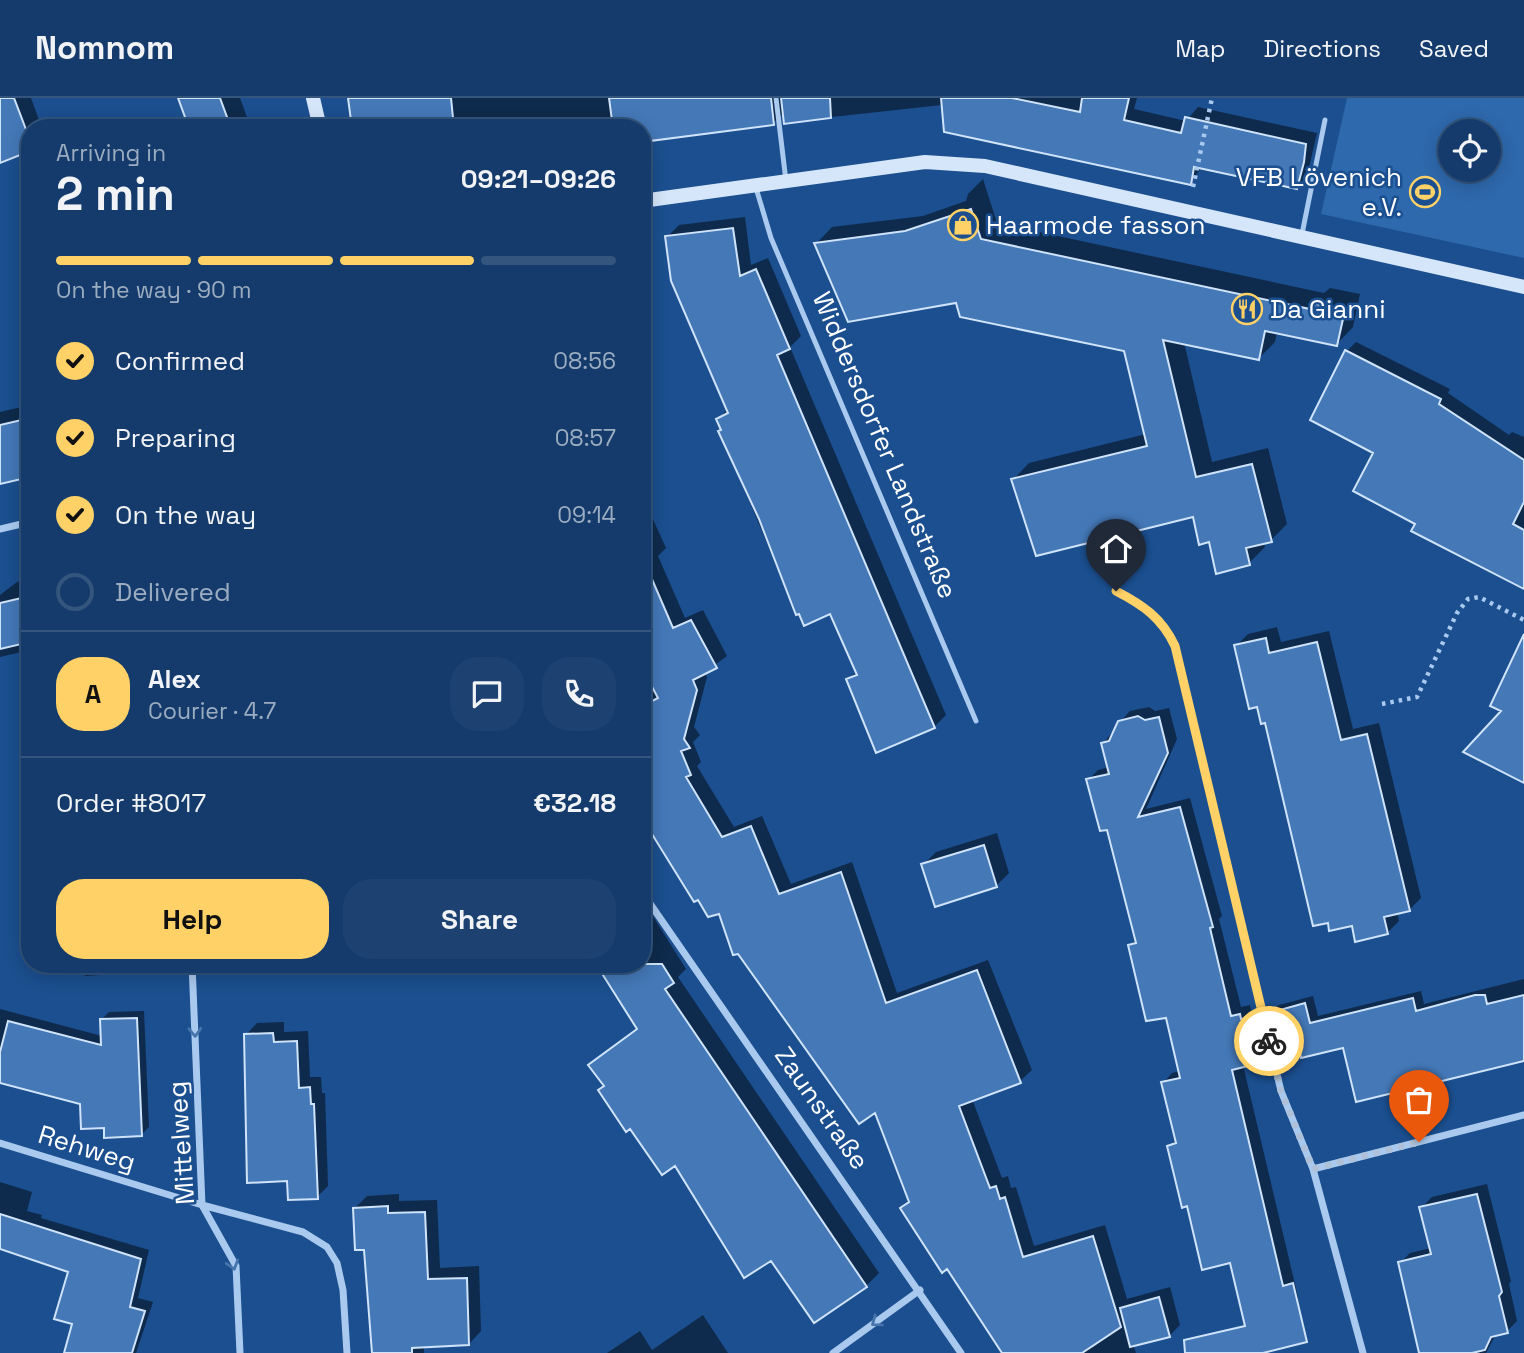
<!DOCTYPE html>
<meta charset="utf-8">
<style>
body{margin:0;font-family:"Space Grotesk",sans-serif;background:#1d4271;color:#f1f3f6;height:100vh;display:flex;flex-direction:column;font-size:26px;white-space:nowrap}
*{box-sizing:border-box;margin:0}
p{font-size:23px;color:#9dadc1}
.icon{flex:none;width:38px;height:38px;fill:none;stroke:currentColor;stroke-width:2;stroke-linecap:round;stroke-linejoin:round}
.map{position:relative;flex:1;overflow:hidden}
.side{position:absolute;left:21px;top:21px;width:630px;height:854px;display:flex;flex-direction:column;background:#143b6b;border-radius:28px;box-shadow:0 4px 18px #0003,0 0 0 2px #33557e}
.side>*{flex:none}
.buttons{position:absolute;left:1438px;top:21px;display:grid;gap:14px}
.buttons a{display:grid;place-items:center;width:63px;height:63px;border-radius:50%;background:#143b6b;box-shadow:0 4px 18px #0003,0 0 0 2px #33557e;font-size:35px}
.pin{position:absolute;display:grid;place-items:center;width:60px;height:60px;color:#fff;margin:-72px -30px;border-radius:50% 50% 50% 0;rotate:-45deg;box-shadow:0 0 7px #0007}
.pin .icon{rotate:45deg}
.courier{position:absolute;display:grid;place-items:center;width:70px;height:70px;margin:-35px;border:5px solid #ffd166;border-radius:50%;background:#fff;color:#222;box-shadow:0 2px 9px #0007}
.summary em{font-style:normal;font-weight:700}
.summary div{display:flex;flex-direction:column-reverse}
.summary{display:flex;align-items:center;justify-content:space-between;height:119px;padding:0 35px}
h1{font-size:46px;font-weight:700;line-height:52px}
.bar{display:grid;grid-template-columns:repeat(4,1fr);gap:10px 7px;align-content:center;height:84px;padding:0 35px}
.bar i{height:9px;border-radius:5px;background:#33557e}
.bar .active{background:#ffd166}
.bar p{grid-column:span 4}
.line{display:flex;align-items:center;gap:18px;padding:0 35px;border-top:2px solid #33557e}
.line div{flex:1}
.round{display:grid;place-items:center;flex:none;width:74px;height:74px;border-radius:28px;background:#1d4271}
ol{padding:0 35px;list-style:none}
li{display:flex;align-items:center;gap:21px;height:77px}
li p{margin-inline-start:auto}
li .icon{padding:7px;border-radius:50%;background:#ffd166;color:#111;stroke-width:4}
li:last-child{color:#9dadc1}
li i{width:38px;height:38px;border:4px solid #33557e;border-radius:50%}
.primary-button{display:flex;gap:14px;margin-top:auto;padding:14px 35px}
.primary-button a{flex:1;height:80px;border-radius:28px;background:#ffd166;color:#111;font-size:28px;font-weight:700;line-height:80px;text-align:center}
.primary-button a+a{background:#1d4271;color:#f1f3f6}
header{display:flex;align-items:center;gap:42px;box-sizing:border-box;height:98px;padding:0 35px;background:#143b6b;border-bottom:2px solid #33557e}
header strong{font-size:33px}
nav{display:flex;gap:38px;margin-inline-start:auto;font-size:24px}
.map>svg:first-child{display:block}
</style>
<header>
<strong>Nomnom</strong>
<nav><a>Map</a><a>Directions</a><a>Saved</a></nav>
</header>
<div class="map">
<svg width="1524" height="1255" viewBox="0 0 1524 1255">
<rect width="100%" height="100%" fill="#1b4f8f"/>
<!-- green -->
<path fill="#2e69ad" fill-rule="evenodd" d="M1347,0h177v160l-203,-44zM1451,33h38v39h-38z"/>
<!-- shadow -->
<path fill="#0007" d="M0,0h31l11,30h-12v30l-4,-8 -26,-6z
M180,0h60l11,30h-60z
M349,0h599l-6,7 -156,17 -1,-10 -12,11 -131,5h-288z
M987,0h150l-3,11 52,12 12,-14 119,26 -10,43 -11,11 -94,-20 -12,16z
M113,25l2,5h-21z
M983,81l14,44 327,70 6,-5 30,6 -7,33 -16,17 -60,-12 -2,10 -17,17 -74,-17 28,120 56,-14 19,76 -16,16 -7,2 1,5 -16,16 -39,-23 -16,-25 -181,-35 16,-17 117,-29 -20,-84 -169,-49 -141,-57 16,-17 91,-11 43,-15 2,-7z
M745,119l6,48 17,-7 33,78 -11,11 156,368 -12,12 -86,-47 9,-9 -26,-59 -34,1 -77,-181 2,-3 -4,-10 10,-10 -61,-172 12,-12z
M1356,244l94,47 -2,4 61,42 3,-3 12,5v150l-106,-64 -43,-71 -28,-101z
M30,307v70l-30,7v-70z
M642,397l24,53 -8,8 27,62 18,-8 24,46 -22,16 2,5 -13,50 6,8 -7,7 8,20 -4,4 37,61 28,-11 29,68 61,-22 45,131 91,-33 44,110 -12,11 -48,18 30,79 6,-2 3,12 5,-1 18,59 71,-21 22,74 43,-12 10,38 -11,11 -36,8 3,9h-133l-55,-86 -46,-59 8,-8 -34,-89 -234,-296z
M30,481v71l-30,7v-62l17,-13z
M1277,529l4,15 48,-11 24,98 26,-6 42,175 -12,12 -12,2 2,9 -12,12 -121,-212 -30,-75 12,-12z
M1149,609l6,4 14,-3 8,31 -31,70 44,-11 32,118 -3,3 22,88 9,-2 1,6 15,-4 2,8 11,-10 34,-9 5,20 103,-25 3,13 100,-25v81l-179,-14 -44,5 -22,-4 -12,12 -24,6 55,232 -10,10 -57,-47 -43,-56 -19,-57 8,-8 -14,-56 9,-10 8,-2 -13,-54 -37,-71 7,-7 -28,-111 -21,-48 10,-10 11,-3 -6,-23 17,-22 10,-11z
M997,735l12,40 -13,13 -73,-21 13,-13z
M642,801l44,70 -8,8 201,296 -13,13 -94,-28 -96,-94 -86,-99 48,-38z
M84,866h40l-10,10 -29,2z
M0,911l102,27 -1,-16 8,-8 35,-1 5,116 -7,7 -36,-8 -24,-23 -82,-20z
M284,924v10l24,-1 2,46h11l1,16h3l3,93 -11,11 -28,-18 -43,-144 11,-12z
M0,1084l32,10 -5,19 15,4 -1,3 108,32 -11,48 15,4 -17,51h-70l8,-30 -4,-53 -70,-21z
M1487,1086l24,97 -2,3 8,37 -10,10 -11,3 -10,19h-58l-28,-90 10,-10 21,-5 -10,-40 11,-11z
M399,1096v7l38,-1 3,68 39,-2 2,65 -12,13 -45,2v7h-51l-7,-105 -11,-40 12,-12z
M703,1217l25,38h-121l33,-22 12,19z"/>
<!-- building -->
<path fill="#4478b7" stroke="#cfe3fa" stroke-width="2" d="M0,0h14l16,42v11l-30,12z
M178,0h42l11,30h-42z
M348,0h103l3,30h-102z
M609,0h162l3,27 -132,17v-14h-29z
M781,0h49l1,20 -47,6z
M941,0h71l68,14 2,-14h47l-5,22 57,13 4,-16 121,27 -2,18 -7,27 -103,-22 -3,18 -247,-53z
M971,111l10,30 329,70 2,-6 33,7 -8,36 -72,-15 -6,29 -96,-20 33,137 56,-13 20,78 -26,6 4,17 -34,9 -7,-32 -10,3 -6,-28 -157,39 -25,-77 136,-33 -23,-95 -164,-34 -4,-14 -108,19 -34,-79 91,-12z
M733,130l7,48 16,-7 34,80 -13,6 158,373 -59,25 -30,-74 11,-4 -27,-61 -26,12 -5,-12 -3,1 -37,-96 -41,-88 3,-1 -5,-11 12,-6 -57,-132 -6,-45z
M1345,252l96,49 -2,5 85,56v42l-11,22 11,6v59l-113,-58 4,-7 -62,-33 20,-38 -63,-33z
M30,320v59l-30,7v-59z
M642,458l31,72 18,-8 26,48 -24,12 4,10 -13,49 6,9 -9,3 10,24 -5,2 36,60 29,-11 28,68 62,-22 45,131 91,-33 44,113 -62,23 31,82 6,-2 4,13 5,-2 18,60 70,-21 28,91 -39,26h-80l-55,-84 -5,4 -42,-65 9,-6 -34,-89 -16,11 -121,-170 -5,1 -14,-41 -11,3 -10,-17 -4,2 -52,-84v-112l16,-8 -16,-30z
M30,498v46l-30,7v-46z
M1524,536v149l-61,-31 38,-41 -11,-5z
M1266,540l3,15 48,-11 24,98 26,-6 43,177 -26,6 4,17 -33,8 -3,-16 -23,5 -1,-8 -15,3 -48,-203 -4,1 -4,-17 -8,2 -15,-64z
M1138,618l7,4 14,-3 9,36 -30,64 42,-10 33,120 -3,1 21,88 9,-2 1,5 16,-3 11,45 -36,9 51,216 10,-3 14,59 -44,11h-78l-1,-13 61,-14 -15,-63 -28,7 -15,-64 -5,2 -15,-62 9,-3 -15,-61 19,-4 -14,-60 -20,3 -18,-76 8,-2 -29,-113 -7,1 -14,-52 23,-5 -8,-31 8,-2 9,-20z
M984,747l13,42 -62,20 -14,-43z
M596,866h66l12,19 -9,6 202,298 -53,36 -43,-62 -27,17 -69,-112 -13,9 -32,-46 -4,3 -28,-42 6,-4 -16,-21 49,-36z
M1475,897h10l2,9 37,-9v66l-168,41 -13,-54 -42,10 -1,-5 -21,5 -10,-45 36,-10 5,20 103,-25 3,13z
M137,920l5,118 -38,2v-10l-23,1 -1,-25 -80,-21v-31l8,-31 93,24 -1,-26z
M273,935l1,9 23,-1 2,47 11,-1 1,17h3l4,95 -30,1 -1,-19 -40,2 -3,-149z
M1477,1096l25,98 -3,4 9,37 -17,4 -6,13 -13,3h-53l-21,-91 33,-8 -12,-47z
M388,1108v7l37,-1 3,67 39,-1 2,67 -57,3v5h-40l-8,-103h-9l-2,-42z
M0,1116l141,45 -11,48 15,4 -13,42h-68l8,-29 -18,-5 14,-47 -68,-23z
M1159,1199l11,40 -40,10 -10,-39z"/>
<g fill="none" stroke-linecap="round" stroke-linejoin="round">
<!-- path -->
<path stroke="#a9c9ee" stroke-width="4.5" stroke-dasharray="3.5 5" stroke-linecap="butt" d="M1193,89l19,-89
M1382,606l35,-7 40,-84 11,-14 11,-2 45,23"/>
<!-- lane -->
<path stroke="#a9c9ee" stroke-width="5" d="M776,0l10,83
M756,90l15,50 205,483
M1302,136l23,-114"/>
<!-- street -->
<path stroke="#a9c9ee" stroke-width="7" d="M0,431l30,-7
M1116,493c27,14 46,27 59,55l106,445 32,78 50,184
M642,794l319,461
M192,866l10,241 34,61 4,87
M0,1045l202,62 101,27 24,15 10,16 6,27 4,63
M1313,1071l211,-54
M833,1255l87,-63"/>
<!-- secondary -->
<path stroke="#d6e6fa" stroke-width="14" d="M313,0l7,30
M642,103l283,-39 60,4 539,121"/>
</g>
<!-- one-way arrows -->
<defs><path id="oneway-chevron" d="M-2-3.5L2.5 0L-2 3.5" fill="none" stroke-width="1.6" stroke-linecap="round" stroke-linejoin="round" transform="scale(1.75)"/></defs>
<g stroke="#4674ac">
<use href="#oneway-chevron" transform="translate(195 934) rotate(88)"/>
<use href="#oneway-chevron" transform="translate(233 1167) rotate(73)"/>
<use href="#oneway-chevron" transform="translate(876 1224) rotate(144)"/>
</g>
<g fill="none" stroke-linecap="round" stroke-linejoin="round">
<!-- done -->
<path stroke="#afc1d8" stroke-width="7" stroke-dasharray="0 12.6" d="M1269,943l12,50 32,78 106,-27"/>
<!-- route -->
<path stroke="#ffd166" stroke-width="9" d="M1116,493c27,14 46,27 59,55l94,395"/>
</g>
<!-- icons -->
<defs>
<g id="stadium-ring" transform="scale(1.575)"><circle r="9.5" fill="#1b4f8f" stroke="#ffd166" stroke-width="1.5"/><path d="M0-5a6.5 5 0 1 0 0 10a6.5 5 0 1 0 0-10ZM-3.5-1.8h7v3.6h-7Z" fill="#ffd166"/></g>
<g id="shop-ring" transform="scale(1.575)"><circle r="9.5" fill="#1b4f8f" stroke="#ffd166" stroke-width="1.5"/><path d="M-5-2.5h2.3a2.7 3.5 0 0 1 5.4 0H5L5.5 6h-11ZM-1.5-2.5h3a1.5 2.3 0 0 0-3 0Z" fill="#ffd166"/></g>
<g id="restaurant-ring" transform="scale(1.575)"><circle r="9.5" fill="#1b4f8f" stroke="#ffd166" stroke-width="1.5"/><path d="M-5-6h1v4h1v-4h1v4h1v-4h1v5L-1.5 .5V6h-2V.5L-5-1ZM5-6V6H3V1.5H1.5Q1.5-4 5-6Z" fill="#ffd166"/></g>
</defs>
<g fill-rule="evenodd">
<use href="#stadium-ring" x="1425" y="94"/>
<use href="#shop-ring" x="963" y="127"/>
<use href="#restaurant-ring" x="1247" y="211"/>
</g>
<g text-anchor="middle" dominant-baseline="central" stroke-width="5" stroke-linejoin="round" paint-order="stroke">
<!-- poi labels -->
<g font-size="26" fill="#fff" stroke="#1b4f8f" text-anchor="start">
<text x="1402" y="79" text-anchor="end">VFB Lövenich<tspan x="1402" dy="30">e.V.</tspan></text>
<text x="986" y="127">Haarmode fasson</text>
<text x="1270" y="211">Da Gianni</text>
</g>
<!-- street labels -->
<g font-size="26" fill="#fff" stroke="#1b4f8f">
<text transform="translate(885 347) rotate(67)">Widdersdorfer Landstraße</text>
<text transform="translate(822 1010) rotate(55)">Zaunstraße</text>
<text transform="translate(181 1045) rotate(-94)">Mittelweg</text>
<text transform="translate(87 1050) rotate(17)">Rehweg</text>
</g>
</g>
</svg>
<div class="buttons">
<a><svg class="icon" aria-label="locate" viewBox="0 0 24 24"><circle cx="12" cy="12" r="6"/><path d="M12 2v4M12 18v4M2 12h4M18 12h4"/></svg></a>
</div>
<div class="pin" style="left:1419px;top:1044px;background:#ea580c"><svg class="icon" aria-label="bag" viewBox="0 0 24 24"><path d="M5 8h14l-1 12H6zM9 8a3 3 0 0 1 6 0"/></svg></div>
<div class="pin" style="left:1116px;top:493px;background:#1f2937"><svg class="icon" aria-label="home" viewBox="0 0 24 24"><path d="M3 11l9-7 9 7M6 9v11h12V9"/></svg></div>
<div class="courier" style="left:1269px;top:943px"><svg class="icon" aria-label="bike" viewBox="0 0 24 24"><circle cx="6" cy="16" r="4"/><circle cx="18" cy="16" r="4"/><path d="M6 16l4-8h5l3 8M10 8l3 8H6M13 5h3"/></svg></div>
<section class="side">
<div class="summary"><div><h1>2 min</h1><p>Arriving in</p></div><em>09:21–09:26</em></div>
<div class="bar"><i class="active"></i><i class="active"></i><i class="active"></i><i></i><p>On the way · 90 m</p></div>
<ol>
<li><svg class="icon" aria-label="check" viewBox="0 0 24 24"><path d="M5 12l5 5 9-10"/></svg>Confirmed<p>08:56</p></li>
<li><svg class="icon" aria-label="check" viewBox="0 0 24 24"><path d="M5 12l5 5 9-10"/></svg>Preparing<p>08:57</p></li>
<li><svg class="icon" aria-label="check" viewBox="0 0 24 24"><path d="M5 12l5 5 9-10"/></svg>On the way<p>09:14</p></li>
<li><i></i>Delivered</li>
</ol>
<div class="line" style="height:126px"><b class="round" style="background:#ffd166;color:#111">A</b><div><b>Alex</b><p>Courier · 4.7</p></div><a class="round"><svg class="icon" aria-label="chat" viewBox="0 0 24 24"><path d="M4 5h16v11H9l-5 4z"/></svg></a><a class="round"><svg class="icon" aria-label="phone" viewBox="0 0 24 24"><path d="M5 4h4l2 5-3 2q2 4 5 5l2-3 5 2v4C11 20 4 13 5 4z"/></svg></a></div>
<div class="line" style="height:91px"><div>Order #8017</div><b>€32.18</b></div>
<div class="primary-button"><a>Help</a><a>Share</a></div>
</section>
</div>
